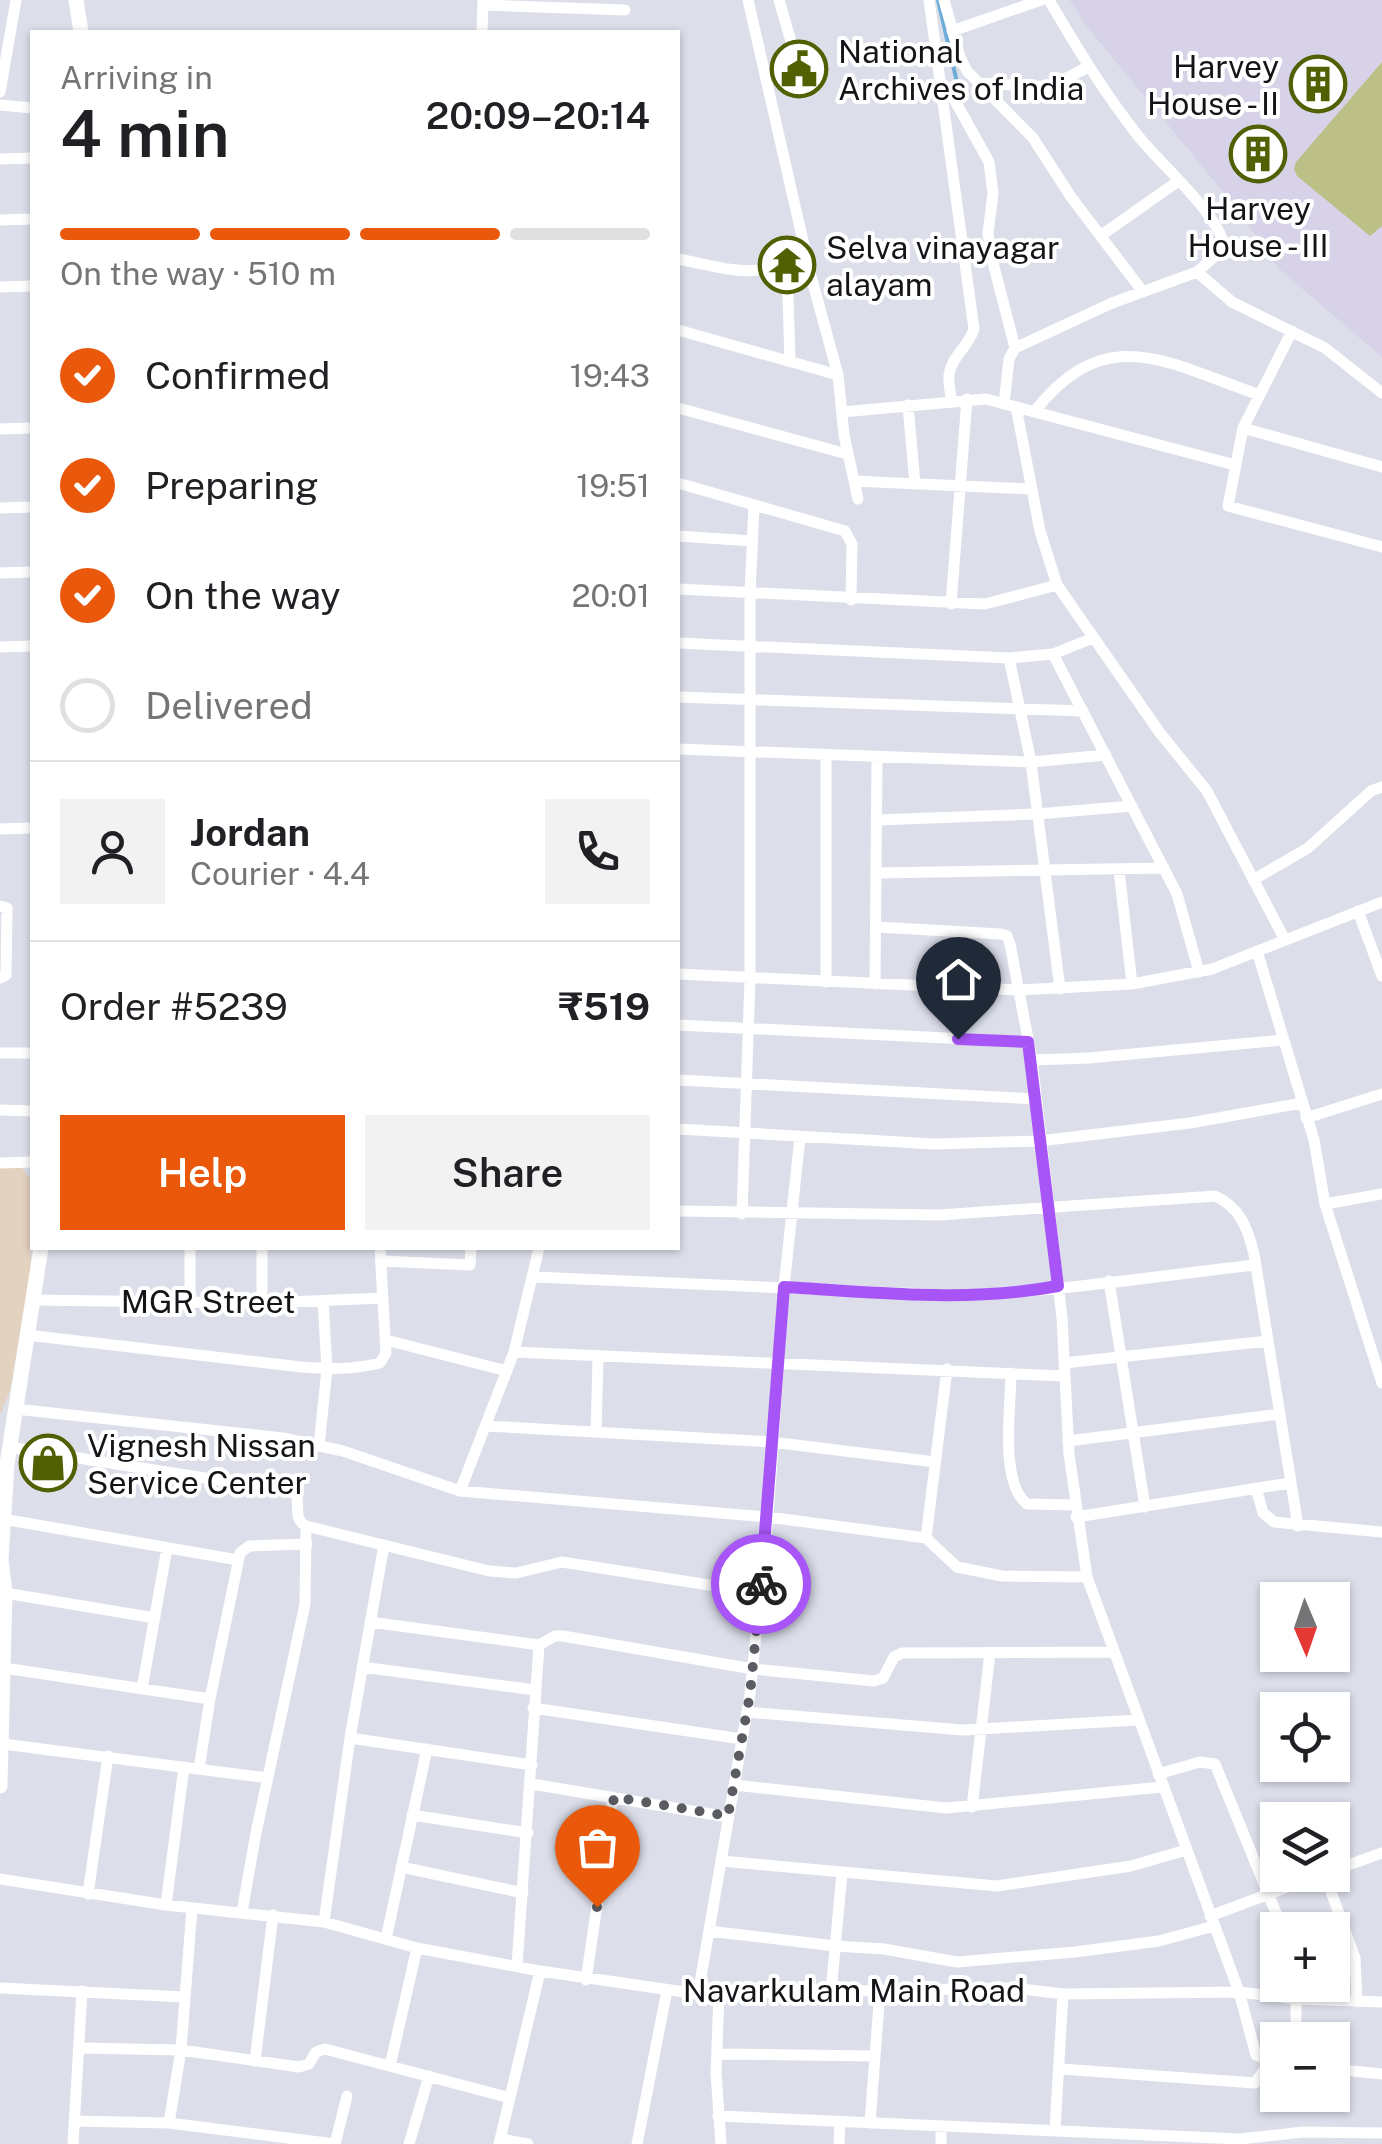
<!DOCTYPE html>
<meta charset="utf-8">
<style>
body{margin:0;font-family:"Public Sans",sans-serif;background:#f2f2f2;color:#202124;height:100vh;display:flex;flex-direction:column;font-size:38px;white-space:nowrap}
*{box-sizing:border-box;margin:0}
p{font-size:32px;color:#757577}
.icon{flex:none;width:55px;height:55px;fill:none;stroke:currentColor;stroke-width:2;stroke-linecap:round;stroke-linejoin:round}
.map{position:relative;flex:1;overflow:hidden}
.details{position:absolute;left:30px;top:30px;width:650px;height:1220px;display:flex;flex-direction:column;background:#fff;border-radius:0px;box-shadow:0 2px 8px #0004}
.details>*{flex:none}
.needle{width:65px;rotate:178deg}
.controls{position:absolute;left:1260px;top:1582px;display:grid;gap:20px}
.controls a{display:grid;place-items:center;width:90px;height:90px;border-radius:0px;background:#fff;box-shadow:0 2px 8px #0004;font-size:50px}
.pin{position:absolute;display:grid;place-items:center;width:85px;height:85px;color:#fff;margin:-102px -42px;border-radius:50% 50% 50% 0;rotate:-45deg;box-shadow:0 0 10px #0007}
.pin .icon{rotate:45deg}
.courier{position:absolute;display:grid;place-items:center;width:100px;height:100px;margin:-50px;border:8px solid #a855f7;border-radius:50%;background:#fff;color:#222;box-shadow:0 2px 12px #0007}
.overview em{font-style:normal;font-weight:600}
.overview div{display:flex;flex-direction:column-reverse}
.overview{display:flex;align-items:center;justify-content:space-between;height:170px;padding:0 30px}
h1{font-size:65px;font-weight:600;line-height:75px}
.bar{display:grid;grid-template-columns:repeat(4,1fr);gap:15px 10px;align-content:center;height:120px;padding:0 30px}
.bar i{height:12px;border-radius:8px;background:#e0e0e0}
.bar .selected{background:#ea580c}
.bar p{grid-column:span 4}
.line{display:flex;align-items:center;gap:25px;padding:0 30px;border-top:2px solid #e0e0e0}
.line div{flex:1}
.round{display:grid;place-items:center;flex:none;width:105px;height:105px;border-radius:0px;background:#f2f2f2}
ol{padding:0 30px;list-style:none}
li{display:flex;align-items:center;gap:30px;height:110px}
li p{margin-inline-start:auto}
li .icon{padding:10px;border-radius:50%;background:#ea580c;color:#fff;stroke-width:4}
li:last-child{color:#757577}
li i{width:55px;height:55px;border:5px solid #e0e0e0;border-radius:50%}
.cta{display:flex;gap:20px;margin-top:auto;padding:20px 30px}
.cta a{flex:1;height:115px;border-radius:0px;background:#ea580c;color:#fff;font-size:40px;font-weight:600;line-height:115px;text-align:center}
.cta a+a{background:#f2f2f2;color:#202124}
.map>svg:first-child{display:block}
</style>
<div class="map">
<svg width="1382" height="2144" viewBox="0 0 1382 2144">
<rect width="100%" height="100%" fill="#dcdfea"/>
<!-- education -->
<path fill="#e4d2c1" d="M0,1168h22l8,11 1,87 -21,125 -10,24z"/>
<!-- medical -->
<path fill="#d7d2e8" d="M1070,0h312v357l-104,-89 -40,-58 -154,-187z"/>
<!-- green -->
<path fill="#bcc087" d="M1382,62v164l-12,10 -73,-60 -3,-7 2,-7z"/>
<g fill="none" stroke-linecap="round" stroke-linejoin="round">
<!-- stream -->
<path stroke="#6eadd7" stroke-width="4" d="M938,0l21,91"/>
<!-- minor -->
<path stroke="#fff" stroke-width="11" d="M748,0l63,276 27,99 6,60 14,64
M779,0l20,69
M929,0l45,329c-5,17 -23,28 -25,46 -1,8 2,18 2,26
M944,0l16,57 7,14 66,67 38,59 72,95
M483,5l142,5
M952,31l89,-31
M482,32l1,-30
M978,83l71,4 39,-20
M941,90l13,9 35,63 4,31 -5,40 3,22 24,93
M0,92l16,-92
M0,105l32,3
M0,159l32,-1
M0,220l32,-1
M1103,234l74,-52
M678,259c55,10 75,23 128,-6
M787,263l3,99
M1197,272l35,30 93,46 57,45
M0,287l32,-1
M678,330l160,45
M1292,331l-49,97 -15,78 154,41
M1004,404l5,-45 6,-11 97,-45 85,-31 28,-25c-9,-36 -61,-79 -86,-110 -34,-43 -62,-89 -90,-137
M908,405l7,79
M1016,407l24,124 17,54 103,148 47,58 78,149
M678,408l169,46
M842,412l144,-13 249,66
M1034,412c72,-92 133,-49 223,-18
M1243,428l139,39
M0,429l32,-1
M854,481l177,8
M678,483l167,48 7,13 -1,56
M0,508l32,-1
M678,536l74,5
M0,573l32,-1
M678,589l307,15 72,-19
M951,604l16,-205
M678,643l331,15 44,-4 40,-16
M0,647l32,-1
M1053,654l124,240 22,78
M1009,658l22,104 29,227
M678,697l405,14
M678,749l353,13 75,-7
M826,755v227
M877,820l160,-6 95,-8
M0,829l32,-1
M1119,870l13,114
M877,873l287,-5
M1253,880l55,-32 63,-57 11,-4
M0,906l7,2 -1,67 -6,3
M1358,911l24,65
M877,927l124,7 6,2 3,8 22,116 30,258 7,136 18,123 152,415 17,63 22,8
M1257,951l57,189 11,64 57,179
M678,974l341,16 113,-6 80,-15 170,-67
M875,984l2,-228
M678,1025l350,17
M0,1053h32
M1032,1060l57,-2 194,-18
M678,1080l357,19
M0,1110l32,1
M1306,1118l76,-24
M678,1129l256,15 105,-3 151,-18 112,-20
M0,1163l32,-1
M1325,1204l57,-10
M678,1211l261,4 276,-19c25,11 33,33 39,58l44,272
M742,1214l8,-235v-385l4,-89
M190,1248v52
M381,1261l89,4 1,-17
M534,1277l413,18c103,-1 206,-19 309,-30
M1109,1281l36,226
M32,1300l230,3 121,-5
M262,1303v-55
M27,1335l274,32c27,2 51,3 79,-4l6,-10 -6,-105
M386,1340l121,31
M514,1352l550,24
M1064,1363l204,-22
M1011,1373c0,33 -12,109 16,131l48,1
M15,1409l268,29 60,13 117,40 308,26 158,21
M486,1426l285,16 164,20
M596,1432l2,-74
M1068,1441l212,-27
M319,1446l8,-77 -4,-68
M9,1447l278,44 9,3c4,13 -3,25 10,32l183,45 27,2 46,-11 198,31
M1256,1488l7,25 11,9 108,10
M460,1491l54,-139 25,-104
M1076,1517l214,-34
M3,1519l235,41
M926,1538l31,29 45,9 85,1
M926,1538l21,-169
M5,1593l150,25
M370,1622l169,23 16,-9h8l190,33 121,12 9,-3 11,-21 8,-4 210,-1
M362,1667l173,23
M4,1668l206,31 30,-146 9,-7 58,-2
M142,1689l25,-141
M533,1708l209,31
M747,1712l216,18 175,-10
M350,1738l182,27
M3,1744l265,34
M199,1769l11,-70
M1158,1774l42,-12 15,2 68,166
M532,1784l196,33
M734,1785l212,23 216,-21
M972,1807l18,-154
M412,1815l116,18
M721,1861l276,25 134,-20 55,-16
M401,1867l122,26
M1332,1871l50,-18
M1325,1875l30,83 2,44
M0,1879l166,26 158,17 93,26 123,23 158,23 316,-6 49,6 176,-2 58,7 85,3
M88,1894l20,-138
M166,1905l18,-138
M242,1912l14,-79 49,-229 1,-78
M1210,1916l110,-41
M324,1922l26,-184 34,-193
M709,1931l126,15 49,3 73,13 118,-10 84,-11 55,-15
M386,1939l41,-190
M517,1966l22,-321
M586,1980l27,-183
M1296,1985v55
M0,1988l185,9
M831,1992l11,-119
M698,1994l52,-300 18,-177 16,-230 16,-150
M719,1994l-3,79 5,71
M79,2048l102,2 118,17 10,-3 7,-12 9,-3 185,49
M717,2054l158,2
M255,2061l18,-146
M390,2066l27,-118
M1061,2069l194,14 15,-21
M1332,2069l50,5
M718,2116l522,23 63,-7 79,1
M74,2121l95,2 166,21
M169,2123l12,-73 11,-142
M870,2123l10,-133
M941,2126v18
M1055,2129l8,-135
M501,2139l27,5
M73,2144l9,-153
M335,2144l12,-48
M409,2144l20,-68
M499,2144l41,-173
M637,2144l30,-154
M839,2144l1,-22"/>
<!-- tertiary -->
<path stroke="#fff" stroke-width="15" d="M76,0l5,32
M0,1786l5,-193 -4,-33 6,-96 34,-216"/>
</g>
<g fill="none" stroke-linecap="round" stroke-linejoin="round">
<!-- done -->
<path stroke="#5a5c62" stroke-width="10" stroke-dasharray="0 18" d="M597,1907l17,-110 114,19 22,-122 11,-110"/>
<!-- route -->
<path stroke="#a855f7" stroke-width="12" d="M761,1584l23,-297c90,5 184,16 274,-1l-30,-244 -70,-3"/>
</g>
<!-- icons -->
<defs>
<g id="civic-ring" transform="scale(2.875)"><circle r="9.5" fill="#fff" stroke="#516002" stroke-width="1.5"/><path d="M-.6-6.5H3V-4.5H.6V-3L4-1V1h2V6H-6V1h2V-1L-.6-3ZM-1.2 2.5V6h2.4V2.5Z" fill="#516002"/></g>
<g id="building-ring" transform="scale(2.875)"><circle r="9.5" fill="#fff" stroke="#516002" stroke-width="1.5"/><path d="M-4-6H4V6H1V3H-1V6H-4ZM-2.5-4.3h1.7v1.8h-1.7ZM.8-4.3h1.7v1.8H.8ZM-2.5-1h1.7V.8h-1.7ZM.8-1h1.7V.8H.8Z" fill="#516002"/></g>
<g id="temple-ring" transform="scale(2.875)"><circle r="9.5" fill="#fff" stroke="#516002" stroke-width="1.5"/><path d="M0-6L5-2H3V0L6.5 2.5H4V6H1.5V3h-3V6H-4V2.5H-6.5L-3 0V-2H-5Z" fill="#516002"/></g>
<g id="shop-ring" transform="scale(2.875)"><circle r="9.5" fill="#fff" stroke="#516002" stroke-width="1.5"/><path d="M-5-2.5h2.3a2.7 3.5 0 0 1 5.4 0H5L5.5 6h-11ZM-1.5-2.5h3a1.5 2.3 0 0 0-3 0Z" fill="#516002"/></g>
</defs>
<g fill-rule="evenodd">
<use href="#civic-ring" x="799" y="69"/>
<use href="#building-ring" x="1318" y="84"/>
<use href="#building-ring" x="1258" y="154"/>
<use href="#temple-ring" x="787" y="265"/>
<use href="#shop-ring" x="48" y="1463"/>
</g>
<g text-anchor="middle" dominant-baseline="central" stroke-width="8" stroke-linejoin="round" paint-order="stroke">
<!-- poi labels -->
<g font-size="32" fill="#141518" stroke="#fff" text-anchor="start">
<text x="838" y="51">National<tspan x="838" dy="37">Archives of India</tspan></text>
<text x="1279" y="66" text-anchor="end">Harvey<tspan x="1279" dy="37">House - II</tspan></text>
<text x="1258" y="208" text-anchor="middle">Harvey<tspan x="1258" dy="37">House - III</tspan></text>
<text x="826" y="247">Selva vinayagar<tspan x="826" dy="37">alayam</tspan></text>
<text x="87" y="1445">Vignesh Nissan<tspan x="87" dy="37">Service Center</tspan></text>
</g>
<!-- street labels -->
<g font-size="32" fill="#141518" stroke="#fff">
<text x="208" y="1301">MGR Street</text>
<text x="854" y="1990">Navarkulam Main Road</text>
</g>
</g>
</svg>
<div class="controls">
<a><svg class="needle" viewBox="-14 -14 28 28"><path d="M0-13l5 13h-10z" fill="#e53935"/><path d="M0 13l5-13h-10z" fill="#757577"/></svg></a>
<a><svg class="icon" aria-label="locate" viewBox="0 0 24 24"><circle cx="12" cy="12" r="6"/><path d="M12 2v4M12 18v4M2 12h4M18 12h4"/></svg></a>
<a><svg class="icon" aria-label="layers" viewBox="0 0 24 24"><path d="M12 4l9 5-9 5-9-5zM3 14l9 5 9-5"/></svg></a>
<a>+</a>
<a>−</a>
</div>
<div class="pin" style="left:597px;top:1907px;background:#ea580c"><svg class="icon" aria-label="bag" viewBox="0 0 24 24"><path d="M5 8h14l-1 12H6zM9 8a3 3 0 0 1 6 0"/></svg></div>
<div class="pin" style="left:958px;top:1039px;background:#1f2937"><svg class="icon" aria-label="home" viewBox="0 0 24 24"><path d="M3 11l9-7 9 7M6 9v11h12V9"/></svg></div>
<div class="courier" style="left:761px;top:1584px"><svg class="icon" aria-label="bike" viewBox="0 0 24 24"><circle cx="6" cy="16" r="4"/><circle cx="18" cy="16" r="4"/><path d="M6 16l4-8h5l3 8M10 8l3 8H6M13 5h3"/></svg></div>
<section class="details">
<div class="overview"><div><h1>4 min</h1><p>Arriving in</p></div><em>20:09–20:14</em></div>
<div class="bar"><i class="selected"></i><i class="selected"></i><i class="selected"></i><i></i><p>On the way · 510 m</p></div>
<ol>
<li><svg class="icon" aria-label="check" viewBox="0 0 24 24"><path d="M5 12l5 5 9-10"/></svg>Confirmed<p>19:43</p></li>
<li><svg class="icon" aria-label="check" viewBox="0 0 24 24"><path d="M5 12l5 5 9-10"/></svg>Preparing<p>19:51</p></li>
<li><svg class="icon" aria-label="check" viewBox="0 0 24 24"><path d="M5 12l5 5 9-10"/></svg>On the way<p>20:01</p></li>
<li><i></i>Delivered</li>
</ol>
<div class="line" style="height:180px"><a class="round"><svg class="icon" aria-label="person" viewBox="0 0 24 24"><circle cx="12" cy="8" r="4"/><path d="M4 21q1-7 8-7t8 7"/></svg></a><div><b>Jordan</b><p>Courier · 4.4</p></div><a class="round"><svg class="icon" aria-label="phone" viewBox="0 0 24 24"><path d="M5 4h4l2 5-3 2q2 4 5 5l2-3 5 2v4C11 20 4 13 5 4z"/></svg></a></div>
<div class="line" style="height:130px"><div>Order #5239</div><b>₹519</b></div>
<div class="cta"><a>Help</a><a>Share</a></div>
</section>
</div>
